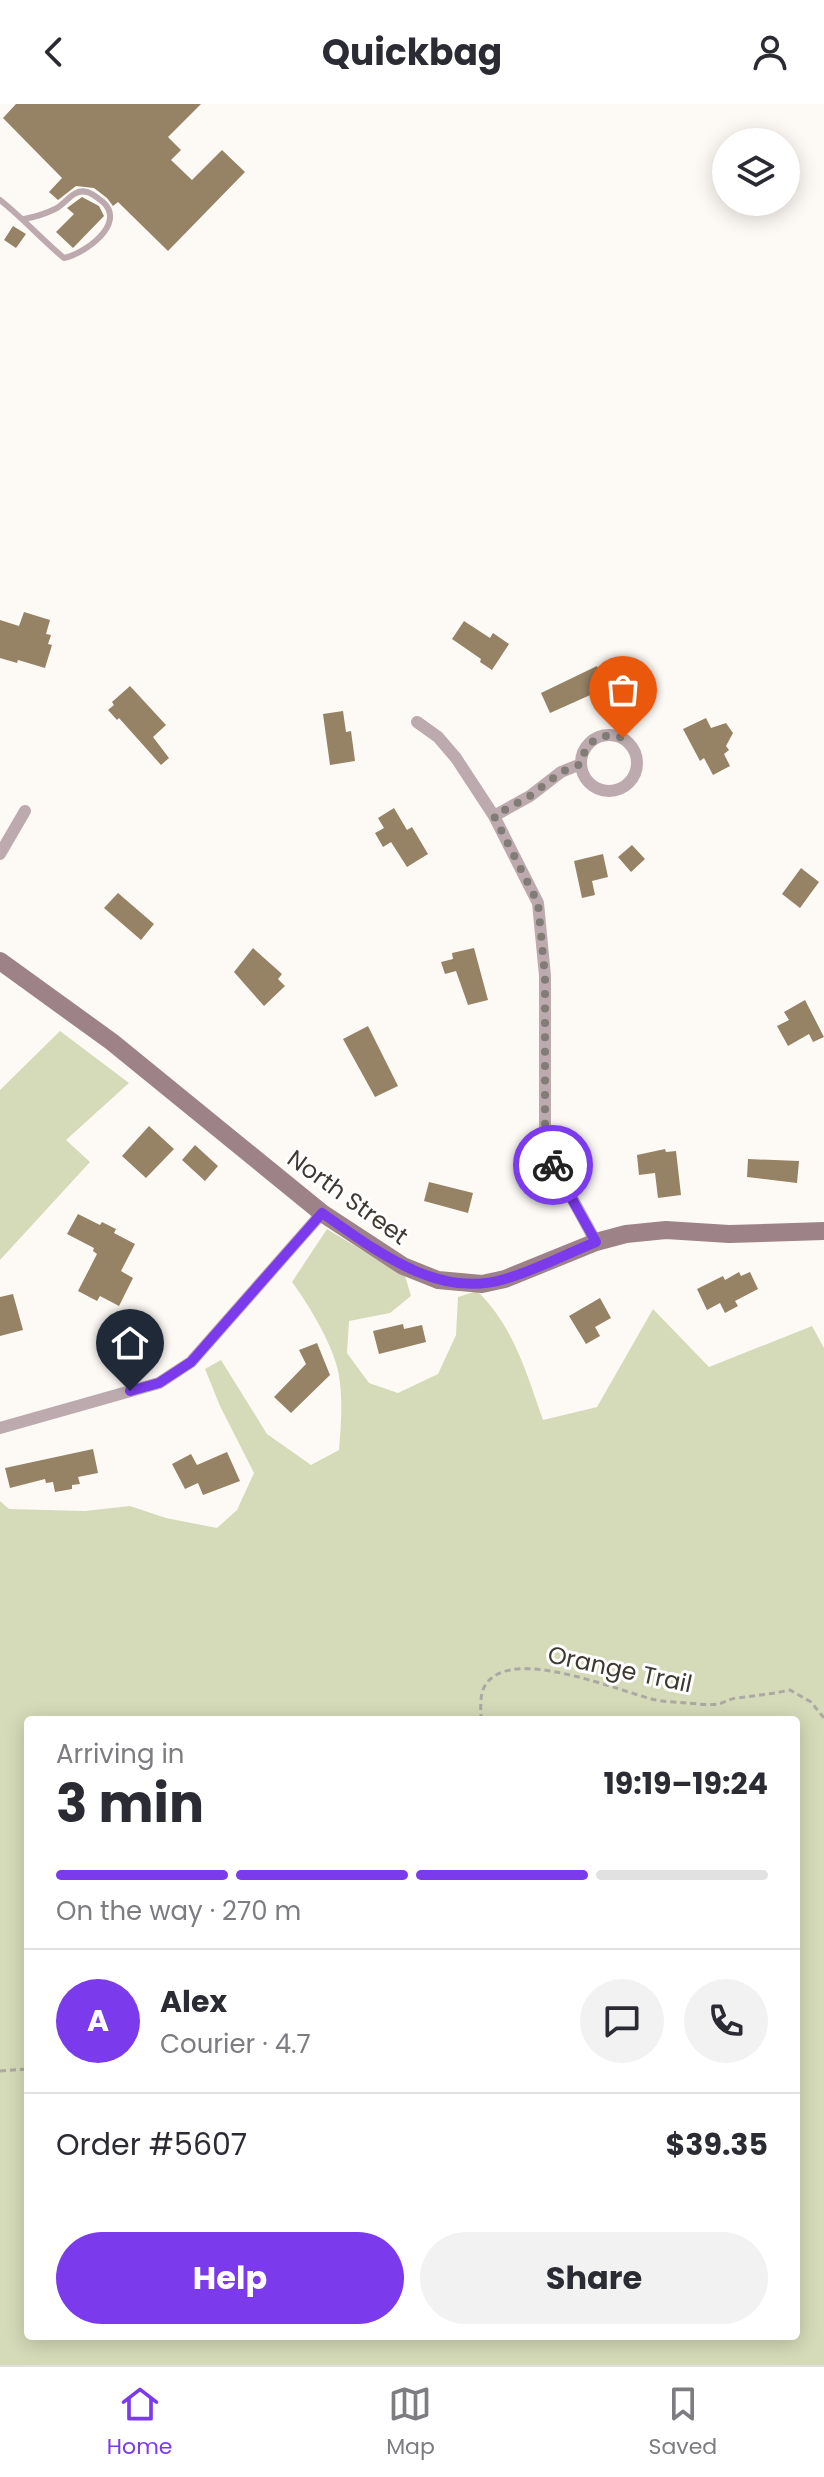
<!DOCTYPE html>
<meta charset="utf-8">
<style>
body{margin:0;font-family:Poppins,sans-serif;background:#f2f2f3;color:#2b2b33;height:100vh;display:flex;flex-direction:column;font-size:30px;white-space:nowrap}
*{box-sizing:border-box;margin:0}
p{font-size:26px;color:#7c7c81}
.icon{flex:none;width:44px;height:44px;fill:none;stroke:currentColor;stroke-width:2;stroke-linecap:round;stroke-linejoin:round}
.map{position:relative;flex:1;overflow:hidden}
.sheet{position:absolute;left:24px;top:1612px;width:776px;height:624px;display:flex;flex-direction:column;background:#fff;border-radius:8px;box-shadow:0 4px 20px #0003}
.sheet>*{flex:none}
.controls{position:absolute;left:712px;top:24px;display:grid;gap:16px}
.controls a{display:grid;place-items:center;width:88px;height:88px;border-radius:50%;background:#fff;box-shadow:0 4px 20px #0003;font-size:40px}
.pin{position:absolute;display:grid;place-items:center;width:68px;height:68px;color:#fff;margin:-82px -34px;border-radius:50% 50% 50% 0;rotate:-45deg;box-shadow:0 0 8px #0007}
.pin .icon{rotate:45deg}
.courier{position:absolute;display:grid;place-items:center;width:80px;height:80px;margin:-40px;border:6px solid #7c3aed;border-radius:50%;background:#fff;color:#222;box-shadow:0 2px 10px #0007}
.overview em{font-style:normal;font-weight:700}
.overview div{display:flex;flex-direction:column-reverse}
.overview{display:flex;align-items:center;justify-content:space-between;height:136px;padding:0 32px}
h1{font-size:52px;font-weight:700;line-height:60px}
.bar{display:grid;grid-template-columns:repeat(4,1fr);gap:12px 8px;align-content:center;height:96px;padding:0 32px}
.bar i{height:10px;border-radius:6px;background:#e1e1e2}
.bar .on{background:#7c3aed}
.bar p{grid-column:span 4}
.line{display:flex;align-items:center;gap:20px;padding:0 32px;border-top:2px solid #e1e1e2}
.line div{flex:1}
.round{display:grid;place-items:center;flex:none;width:84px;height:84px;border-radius:42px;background:#f2f2f3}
.button{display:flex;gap:16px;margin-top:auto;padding:16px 32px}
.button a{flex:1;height:92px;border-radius:48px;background:#7c3aed;color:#fff;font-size:32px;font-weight:700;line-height:92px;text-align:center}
.button a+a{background:#f2f2f3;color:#2b2b33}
header{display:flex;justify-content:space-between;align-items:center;height:104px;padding:0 32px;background:#fff;font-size:36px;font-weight:700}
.tab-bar{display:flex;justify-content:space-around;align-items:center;height:112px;border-top:2px solid #e1e1e2;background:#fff;font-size:22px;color:#7c7c81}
.tab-bar a{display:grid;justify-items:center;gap:4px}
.tab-bar .on{color:#7c3aed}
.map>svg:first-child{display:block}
</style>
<header><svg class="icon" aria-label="back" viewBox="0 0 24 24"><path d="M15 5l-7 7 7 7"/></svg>Quickbag<svg class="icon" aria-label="person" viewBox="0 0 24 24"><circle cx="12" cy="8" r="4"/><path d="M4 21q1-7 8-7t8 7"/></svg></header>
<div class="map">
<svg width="824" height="2261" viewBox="0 0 824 2261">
<rect width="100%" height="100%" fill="#fdfaf6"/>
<!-- green -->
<path fill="#d5dbb9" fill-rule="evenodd" d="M60,927l69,52 -63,57 24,22 -90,98v-170z
M327,1125l78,47 6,20 -21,17 -41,8 -2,32 22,30 29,10 40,-19 18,-39 2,-38 19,-6c36,34 50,83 66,129l54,-13 56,-98 56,58 103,-41 12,22v1017h-824v-864l9,8 76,2 45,-5 36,12 51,10 20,-18 17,-37 -34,-67 -15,-37 16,-9 46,74 44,31 28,-15c2,-25 4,-49 0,-74 -4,-28 -30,-71 -47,-94zM28,1616h768v616h-768z"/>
<!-- building -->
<path fill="#968265" d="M16,0h185l-33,33 13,13 -10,10 21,20 30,-30 23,22 -77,79 -50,-49 -5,4 -6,-8 -13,-10 -18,-2 -18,14 -9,-8 13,-14 -59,-60z
M82,93l17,9 5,10 -31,32 -17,-16 18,-18 -7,-6z
M13,122l13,8 -10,14 -12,-8z
M24,508l26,8 -4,14 5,1 -3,9 4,1 -7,23 -27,-8 -1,3 -17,-5v-38l19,6z
M464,517l26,17 3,-5 16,11 -17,26 -12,-8 1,-3 -29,-20z
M597,562l9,22 -56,25 -9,-20z
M130,582l36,39 -13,12 16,21 -8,7 -42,-47 -2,2 -9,-10 6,-5 -2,-3z
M343,607l3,21 5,-1 4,30 -25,4 -7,-51z
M706,614l5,10 15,-5 7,10 -7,13 3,4 -5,4 6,12 -17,9 -9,-17 -4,3 -17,-32z
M394,704l13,22 5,-3 16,27 -21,13 -16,-25 -8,5 -8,-14 9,-5 -6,-10z
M632,741l13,14 -14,13 -13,-15z
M603,750l5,23 -16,4 3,14 -13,3 -8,-37z
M801,764l18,14 -19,26 -18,-14z
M118,789l36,31 -13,16 -37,-32z
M253,844l29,26 -4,5 7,7 -21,20 -30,-34z
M474,844l14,52 -20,5 -12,-34 -11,3 -4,-12 12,-3 -1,-6z
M805,896l19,37 -11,5 -4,-8 -21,12 -11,-20 12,-6 -5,-8z
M368,922l30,60 -23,11 -32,-58z
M149,1022l25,23 -28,29 -24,-22z
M195,1041l23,21 -13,15 -23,-21z
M665,1045l1,3 10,-1 5,44 -23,3 -3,-25 -16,2 -2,-20z
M748,1055l51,2 -2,22 -50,-6z
M429,1078l44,11 -5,20 -44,-12z
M78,1110l22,11 2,-3 14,7 -2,4 21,11 -14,27 12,7 -14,28 -19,-10 -3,5 -19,-10 19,-37 -4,-3 1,-3 -27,-14z
M739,1168l2,4 9,-4 8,17 -23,12 3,5 -13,7 -5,-10 -13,7 -10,-21 26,-13 2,4z
M13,1190l10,36 -23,6v-39z
M600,1194l11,20 -16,9 5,9 -14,8 -17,-28z
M403,1220l1,5 18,-4 4,17 -47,12 -6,-23z
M317,1239l13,32 -39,38 -17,-16 32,-33 -7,-14z
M93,1345l5,24 -20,4 2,7 -8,1v4l-17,3 -2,-10 -7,1 -1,-4 -35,9 -5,-20z
M227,1348l13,29 -37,14 -5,-12 -13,6 -13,-25 19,-10 6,11z"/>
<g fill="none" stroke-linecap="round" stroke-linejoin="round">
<!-- path -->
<path stroke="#aca8a2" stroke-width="3" stroke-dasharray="6 4" stroke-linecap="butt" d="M481,1616c0,-12 -2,-26 5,-36 27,-39 134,8 170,16 10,2 21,2 31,3 9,1 22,2 31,1 6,-1 11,-5 18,-6 18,-2 36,-4 54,-8l21,12 13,16
M0,1967l28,-2"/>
<!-- lane -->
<path stroke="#bcaaae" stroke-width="6" d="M0,96c23,18 41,39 64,58 20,-4 63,-34 39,-56 -4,-3 -11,-9 -16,-10 -14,-4 -21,12 -32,17 -10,5 -20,8 -31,10"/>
<!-- street -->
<path stroke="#bcaaae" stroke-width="12" d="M417,618l21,15 18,21 38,58 44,87 7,73v173l51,93
M581 659a28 28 0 1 1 56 0a28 28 0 1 1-56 0Z
M494,712l36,-20 31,-24 20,-8
M0,750l25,-43
M0,1324l159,-45 32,-21 131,-149"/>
<!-- secondary -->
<path stroke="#9d8388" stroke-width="18" d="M0,857l112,81 210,171 81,53 35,14 44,4 23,-5 91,-37 30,-8 40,-4 63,4 95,-3"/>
</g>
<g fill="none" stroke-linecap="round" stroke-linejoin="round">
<!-- done -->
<path stroke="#817d76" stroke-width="8" stroke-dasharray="0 14.4" d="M553,1061l-8,-16v-173l-7,-73 -44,-87 36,-20 31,-24 20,-8c4,-23 20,-33 42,-26"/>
<!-- route -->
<path stroke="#7c3aed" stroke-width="10" d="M130,1287l29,-8 32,-21 131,-149c52,36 115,87 183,66 31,-9 61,-25 91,-37l-43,-77"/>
</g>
<g text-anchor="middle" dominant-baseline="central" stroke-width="6" stroke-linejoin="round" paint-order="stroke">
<!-- street labels -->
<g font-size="24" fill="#3e3931" stroke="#fff">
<text transform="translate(348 1093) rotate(36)">North Street</text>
<text transform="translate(620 1565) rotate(12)">Orange Trail</text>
</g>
</g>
</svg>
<div class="controls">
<a><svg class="icon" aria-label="layers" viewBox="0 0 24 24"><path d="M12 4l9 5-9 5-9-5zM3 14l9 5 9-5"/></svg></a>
</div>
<div class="pin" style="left:623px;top:634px;background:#ea580c"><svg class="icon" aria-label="bag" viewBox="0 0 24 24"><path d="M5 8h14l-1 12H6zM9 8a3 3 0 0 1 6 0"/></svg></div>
<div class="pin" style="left:130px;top:1287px;background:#1f2937"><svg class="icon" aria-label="home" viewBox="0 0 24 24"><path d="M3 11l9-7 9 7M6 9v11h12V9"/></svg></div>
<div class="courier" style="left:553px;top:1061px"><svg class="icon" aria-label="bike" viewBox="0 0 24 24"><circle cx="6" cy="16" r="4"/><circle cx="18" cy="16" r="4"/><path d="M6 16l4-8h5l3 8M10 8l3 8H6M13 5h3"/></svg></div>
<section class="sheet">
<div class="overview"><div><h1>3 min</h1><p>Arriving in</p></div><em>19:19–19:24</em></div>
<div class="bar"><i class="on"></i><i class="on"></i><i class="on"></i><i></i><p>On the way · 270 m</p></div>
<div class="line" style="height:144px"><b class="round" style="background:#7c3aed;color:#fff">A</b><div><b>Alex</b><p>Courier · 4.7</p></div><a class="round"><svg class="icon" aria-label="chat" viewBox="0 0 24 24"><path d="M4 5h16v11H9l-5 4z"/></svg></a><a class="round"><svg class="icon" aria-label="phone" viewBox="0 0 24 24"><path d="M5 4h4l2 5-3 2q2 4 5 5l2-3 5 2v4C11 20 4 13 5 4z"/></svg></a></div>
<div class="line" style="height:104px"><div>Order #5607</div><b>$39.35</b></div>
<div class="button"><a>Help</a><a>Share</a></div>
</section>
</div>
<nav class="tab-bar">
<a class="on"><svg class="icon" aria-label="home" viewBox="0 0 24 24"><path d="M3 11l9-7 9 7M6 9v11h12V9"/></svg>Home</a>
<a><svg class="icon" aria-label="map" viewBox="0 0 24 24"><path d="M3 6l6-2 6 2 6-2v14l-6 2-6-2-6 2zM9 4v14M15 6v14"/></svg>Map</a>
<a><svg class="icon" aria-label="saved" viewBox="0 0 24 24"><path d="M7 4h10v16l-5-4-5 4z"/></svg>Saved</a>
</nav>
